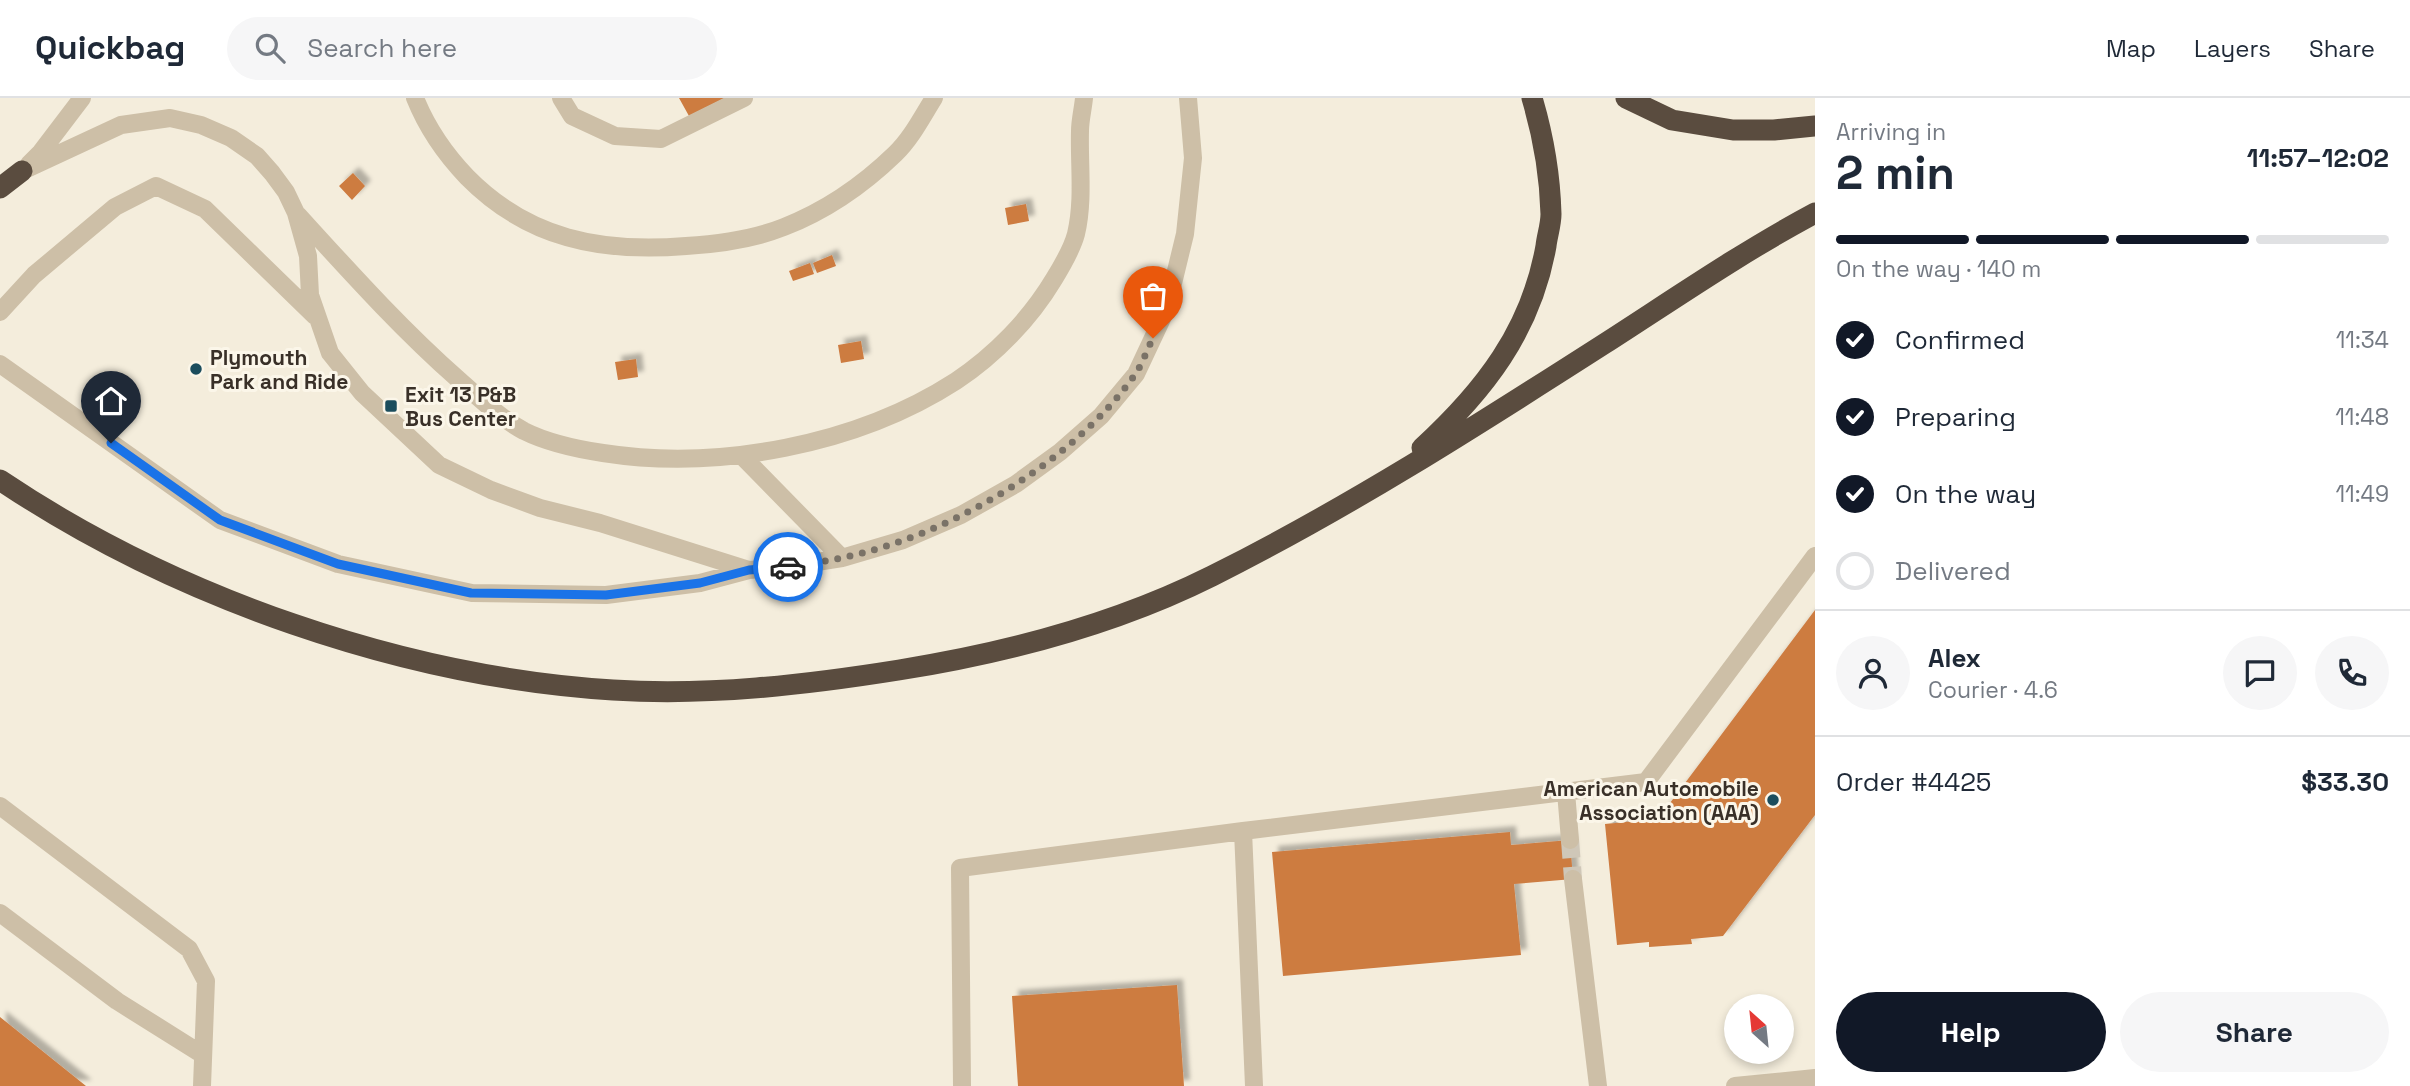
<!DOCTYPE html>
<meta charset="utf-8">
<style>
body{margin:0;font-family:"Space Grotesk",sans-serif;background:#f6f6f7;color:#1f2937;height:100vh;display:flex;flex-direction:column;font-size:26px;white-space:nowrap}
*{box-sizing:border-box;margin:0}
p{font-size:23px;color:#747a83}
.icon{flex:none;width:38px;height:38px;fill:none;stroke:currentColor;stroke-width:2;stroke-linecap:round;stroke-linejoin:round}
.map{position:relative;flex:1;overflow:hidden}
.panel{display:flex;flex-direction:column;background:#fff;width:595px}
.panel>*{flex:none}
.needle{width:46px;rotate:333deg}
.buttons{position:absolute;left:1724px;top:896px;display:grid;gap:14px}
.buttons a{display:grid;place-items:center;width:70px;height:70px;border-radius:50%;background:#fff;box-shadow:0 4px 10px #0003;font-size:35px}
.pin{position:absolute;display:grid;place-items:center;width:60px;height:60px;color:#fff;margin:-72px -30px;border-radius:50% 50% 50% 0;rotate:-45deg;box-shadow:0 0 7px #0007}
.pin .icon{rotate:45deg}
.courier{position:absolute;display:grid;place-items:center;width:70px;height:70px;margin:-35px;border:5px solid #1a73e8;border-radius:50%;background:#fff;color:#222;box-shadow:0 2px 9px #0007}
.overview em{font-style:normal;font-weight:600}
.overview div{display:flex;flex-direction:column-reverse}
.overview{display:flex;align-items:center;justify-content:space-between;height:119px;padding:0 21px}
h1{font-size:46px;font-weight:600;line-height:52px}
.bar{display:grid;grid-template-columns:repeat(4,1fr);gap:10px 7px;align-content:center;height:84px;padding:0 21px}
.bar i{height:9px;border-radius:5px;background:#e0e1e3}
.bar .current{background:#111827}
.bar p{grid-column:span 4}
.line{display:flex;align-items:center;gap:18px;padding:0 21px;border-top:2px solid #e0e1e3}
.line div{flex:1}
.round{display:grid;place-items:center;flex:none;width:74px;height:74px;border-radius:37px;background:#f6f6f7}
ol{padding:0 21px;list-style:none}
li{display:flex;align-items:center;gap:21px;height:77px}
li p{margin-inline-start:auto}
li .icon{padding:7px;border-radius:50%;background:#111827;color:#fff;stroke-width:4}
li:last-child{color:#747a83}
li i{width:38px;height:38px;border:4px solid #e0e1e3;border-radius:50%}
.cta{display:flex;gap:14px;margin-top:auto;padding:14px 21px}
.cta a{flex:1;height:80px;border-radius:42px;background:#111827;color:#fff;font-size:28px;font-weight:600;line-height:80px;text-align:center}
.cta a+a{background:#f6f6f7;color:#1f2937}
header{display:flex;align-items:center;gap:42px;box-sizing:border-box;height:98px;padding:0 35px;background:#fff;border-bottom:2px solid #e0e1e3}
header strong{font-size:33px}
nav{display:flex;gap:38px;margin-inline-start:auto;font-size:24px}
.search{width:490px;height:63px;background:#f6f6f7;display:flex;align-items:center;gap:18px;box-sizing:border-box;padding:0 24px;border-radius:38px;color:#747a83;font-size:26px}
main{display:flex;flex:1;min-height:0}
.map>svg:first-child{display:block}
</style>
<header>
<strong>Quickbag</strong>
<div class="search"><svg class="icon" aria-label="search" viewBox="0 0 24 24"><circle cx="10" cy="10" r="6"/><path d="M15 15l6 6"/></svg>Search here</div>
<nav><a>Map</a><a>Layers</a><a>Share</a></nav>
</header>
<main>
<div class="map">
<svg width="1815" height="988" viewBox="0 0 1815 988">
<defs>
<filter id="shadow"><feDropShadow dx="6" dy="-6" stdDeviation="2" flood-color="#0004"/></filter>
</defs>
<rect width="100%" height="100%" fill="#f4eddc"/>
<!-- building -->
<path fill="#cd7b41" filter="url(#shadow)" d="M679,0h46l-36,18z
M353,75l12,13 -13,14 -13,-14z
M1026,106l3,17 -21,4 -3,-17z
M832,157l4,11 -19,7 -4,-10z
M810,165l4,11 -21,7 -4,-10z
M861,243l3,18 -23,4 -3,-18z
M636,261l2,18 -20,3 -3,-18z
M1815,512v205l-92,121 -32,3 1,5 -43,3v-5l-32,3 -12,-121 53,-5z
M1510,734l1,13 59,-5 3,39 -59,5 7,71 -238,21 -11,-124z
M1177,887l7,101h-166l-6,-90z
M0,919l86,69h-86z"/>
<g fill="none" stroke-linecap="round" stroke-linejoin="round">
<!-- minor-tunnel -->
<path stroke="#cfc7b8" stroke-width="18" stroke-dasharray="18 9" stroke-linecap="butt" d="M1570,742l3,39"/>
<!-- minor -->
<path stroke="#cdbfa7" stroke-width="18" d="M415,0c12,30 30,56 52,79 61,62 134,76 219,69 32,-2 68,-7 98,-19 41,-16 80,-43 111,-73 16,-15 27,-37 39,-56
M561,0l11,18 43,20 46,3 83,-41
M29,66l12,-12 41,-54
M22,73l99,-46 49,-7 31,7 30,13 26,18 15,17 14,19 10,21 12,43 2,39 20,58 32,40 77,72 52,25 49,18 60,15 149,47 30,-2 63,-10 61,-18 58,-25 55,-31 44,-32 41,-36 35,-42 31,-66 18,-74 8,-76 -5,-60
M298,117c52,57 103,114 161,165 20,18 41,38 65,51 24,12 52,18 79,22 115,18 254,-8 353,-72 39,-26 74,-62 98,-102 8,-13 18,-30 22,-45 8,-34 3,-69 4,-103 0,-11 3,-22 4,-33
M0,214l34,-37 81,-68 41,-21 49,23 110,107
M0,266l220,156 118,44 134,29 134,2 94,-12 49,-13
M741,357l101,103
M1566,694l4,48
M0,708l189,143 17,32 -4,105
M1573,781l25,207
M0,815l117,88 86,54
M962,988l-2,-218 283,-37
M1254,988l-11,-255 403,-49 169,-226
M1735,988l80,-8"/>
<!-- highway -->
<path stroke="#5a4c3f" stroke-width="21" d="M1626,0l46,22 61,10h41l41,-4
M0,90l22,-17
M1422,350c62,-57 109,-117 124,-202 1,-10 5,-21 5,-32 -1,-38 -8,-79 -19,-116
M0,382c174,117 403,197 613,210 96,6 192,-5 286,-20 107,-17 215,-45 313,-94 136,-68 264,-150 392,-232 70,-45 138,-92 211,-131"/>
</g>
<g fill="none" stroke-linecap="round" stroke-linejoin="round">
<!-- done -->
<path stroke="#7a7267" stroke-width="7" stroke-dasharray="0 12.6" d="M788,469c17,-3 35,-5 53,-9 105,-21 230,-94 293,-182 8,-11 13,-26 19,-38"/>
<!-- route -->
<path stroke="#1a73e8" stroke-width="9" d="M111,345l109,77 118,44 133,29 135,2 94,-12 49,-13 39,-3"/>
</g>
<!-- markers -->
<g fill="#1b4d5d" stroke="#fbf6e9" stroke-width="2.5">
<circle cx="196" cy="271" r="7"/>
<rect x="384" y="301" width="14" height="14" rx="3.5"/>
<circle cx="1773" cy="702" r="7"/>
</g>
<g text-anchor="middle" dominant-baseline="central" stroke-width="6" stroke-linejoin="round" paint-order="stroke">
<!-- poi labels -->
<g font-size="21" font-weight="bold" fill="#393028" stroke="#fbf6e9" text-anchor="start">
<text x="210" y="259">Plymouth<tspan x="210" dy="24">Park and Ride</tspan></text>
<text x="405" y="296">Exit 13 P&amp;B<tspan x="405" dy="24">Bus Center</tspan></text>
<text x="1759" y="690" text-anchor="end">American Automobile<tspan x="1759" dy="24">Association (AAA)</tspan></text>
</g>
</g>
</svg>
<div class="buttons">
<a><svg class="needle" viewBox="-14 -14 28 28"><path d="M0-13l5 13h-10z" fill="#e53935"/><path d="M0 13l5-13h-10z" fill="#747a83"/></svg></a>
</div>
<div class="pin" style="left:1153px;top:240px;background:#ea580c"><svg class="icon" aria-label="bag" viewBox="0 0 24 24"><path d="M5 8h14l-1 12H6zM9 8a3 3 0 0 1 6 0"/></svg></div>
<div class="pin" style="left:111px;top:345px;background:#1f2937"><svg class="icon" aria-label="home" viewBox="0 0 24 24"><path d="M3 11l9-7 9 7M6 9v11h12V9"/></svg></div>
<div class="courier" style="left:788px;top:469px"><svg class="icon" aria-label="car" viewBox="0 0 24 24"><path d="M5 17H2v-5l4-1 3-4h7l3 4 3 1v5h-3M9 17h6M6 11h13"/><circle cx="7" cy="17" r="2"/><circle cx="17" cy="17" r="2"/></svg></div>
</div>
<section class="panel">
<div class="overview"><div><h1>2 min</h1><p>Arriving in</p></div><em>11:57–12:02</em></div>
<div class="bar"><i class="current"></i><i class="current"></i><i class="current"></i><i></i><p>On the way · 140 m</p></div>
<ol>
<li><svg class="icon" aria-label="check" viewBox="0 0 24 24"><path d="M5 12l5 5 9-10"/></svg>Confirmed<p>11:34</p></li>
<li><svg class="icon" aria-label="check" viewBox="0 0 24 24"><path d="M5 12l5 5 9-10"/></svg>Preparing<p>11:48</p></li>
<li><svg class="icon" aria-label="check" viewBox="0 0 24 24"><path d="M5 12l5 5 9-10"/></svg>On the way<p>11:49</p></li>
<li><i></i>Delivered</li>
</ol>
<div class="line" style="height:126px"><a class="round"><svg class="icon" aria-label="person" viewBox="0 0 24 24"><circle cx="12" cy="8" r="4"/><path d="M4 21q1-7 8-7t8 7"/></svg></a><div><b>Alex</b><p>Courier · 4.6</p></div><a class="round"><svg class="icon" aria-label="chat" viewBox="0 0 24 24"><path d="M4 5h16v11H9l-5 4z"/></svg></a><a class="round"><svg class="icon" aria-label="phone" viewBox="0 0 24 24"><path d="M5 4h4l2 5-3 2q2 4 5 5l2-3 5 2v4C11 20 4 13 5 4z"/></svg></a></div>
<div class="line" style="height:91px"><div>Order #4425</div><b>$33.30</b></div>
<div class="cta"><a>Help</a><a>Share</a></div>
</section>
</main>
